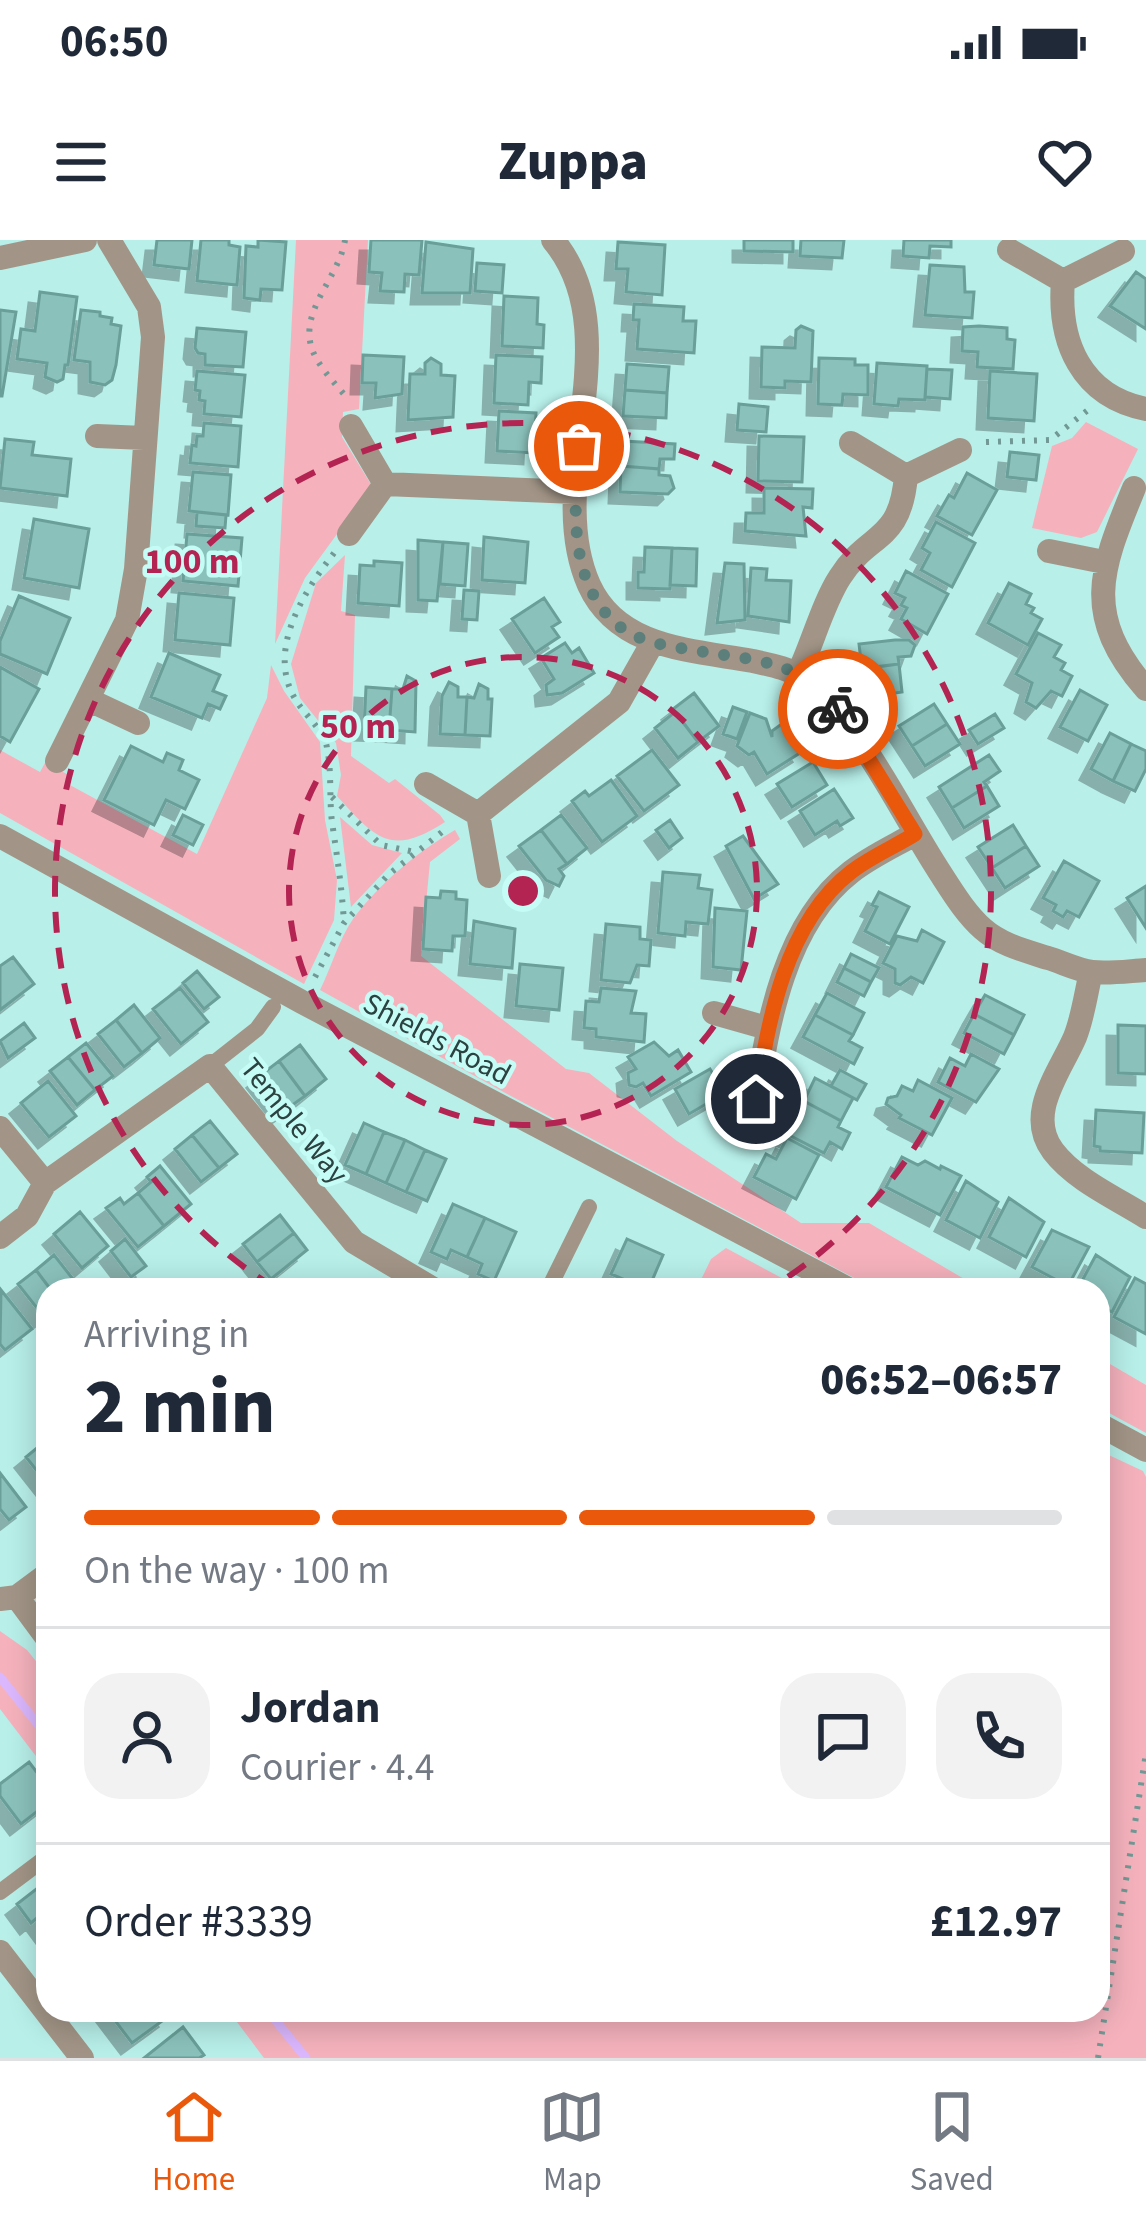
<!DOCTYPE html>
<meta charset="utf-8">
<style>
body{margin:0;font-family:"Source Sans 3",sans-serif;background:#f2f2f3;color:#1f2937;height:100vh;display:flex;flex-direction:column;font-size:45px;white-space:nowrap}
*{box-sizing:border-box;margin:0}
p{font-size:39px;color:#747a83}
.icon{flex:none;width:66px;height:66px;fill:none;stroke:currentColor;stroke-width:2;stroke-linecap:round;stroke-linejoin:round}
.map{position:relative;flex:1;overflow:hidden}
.drawer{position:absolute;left:36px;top:1038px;width:1074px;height:744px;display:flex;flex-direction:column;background:#fff;border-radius:36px;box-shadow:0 6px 30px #0003}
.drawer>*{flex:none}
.pin{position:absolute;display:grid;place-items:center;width:102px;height:102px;color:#fff;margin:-51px;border:6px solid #fff;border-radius:50%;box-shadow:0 3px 12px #0007}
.courier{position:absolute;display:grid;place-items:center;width:120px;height:120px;margin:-60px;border:9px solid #ea580c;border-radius:50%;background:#fff;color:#222;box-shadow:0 3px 15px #0007}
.summary em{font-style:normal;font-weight:800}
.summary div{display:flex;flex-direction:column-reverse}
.summary{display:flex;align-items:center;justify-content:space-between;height:204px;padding:0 48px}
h1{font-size:78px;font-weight:800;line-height:90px}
.bar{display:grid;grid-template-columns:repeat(4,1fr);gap:18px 12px;align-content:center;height:144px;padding:0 48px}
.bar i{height:15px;border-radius:9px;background:#e0e1e3}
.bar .current{background:#ea580c}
.bar p{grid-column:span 4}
.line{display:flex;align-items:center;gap:30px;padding:0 48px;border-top:3px solid #e0e1e3}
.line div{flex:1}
.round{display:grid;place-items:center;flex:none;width:126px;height:126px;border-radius:36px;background:#f2f2f3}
.status{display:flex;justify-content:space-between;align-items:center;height:84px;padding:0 60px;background:#fff;direction:ltr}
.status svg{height:33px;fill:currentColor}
header{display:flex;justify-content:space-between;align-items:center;height:156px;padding:0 48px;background:#fff;font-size:54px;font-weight:800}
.menu{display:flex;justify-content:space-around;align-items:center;height:168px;border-top:3px solid #e0e1e3;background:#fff;font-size:33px;color:#747a83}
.menu a{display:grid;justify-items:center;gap:6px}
.menu .current{color:#ea580c}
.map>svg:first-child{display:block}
</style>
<div class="status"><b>06:50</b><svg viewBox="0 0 49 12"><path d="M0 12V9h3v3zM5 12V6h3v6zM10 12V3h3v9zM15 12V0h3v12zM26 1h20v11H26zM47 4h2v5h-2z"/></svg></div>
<header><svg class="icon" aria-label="menu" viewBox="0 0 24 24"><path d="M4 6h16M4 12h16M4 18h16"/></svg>Zuppa<svg class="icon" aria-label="heart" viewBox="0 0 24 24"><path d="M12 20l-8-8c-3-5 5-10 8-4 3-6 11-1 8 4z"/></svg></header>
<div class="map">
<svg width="1146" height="1818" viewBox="0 0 1146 1818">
<defs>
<filter id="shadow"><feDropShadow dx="-11" dy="11" stdDeviation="0" flood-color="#0004"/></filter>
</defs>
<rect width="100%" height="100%" fill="#b8efe9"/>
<!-- green -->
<path fill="#f5b2bd" d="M296,0h72l-9,169 -16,3 -1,25 30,49 -67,92 -30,66z
M1086,182l52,27 -41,83 -16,6 -49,-10 20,-82 20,-8z
M345,315l-4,56 14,4 -4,141 38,27 6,-4 45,36 5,7c-54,35 -69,17 -108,-26l4,-21 -5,-32 -36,-45 -9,-34 25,-81z
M271,425l13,26 36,51 5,78 12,60 -3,40 -30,64 -304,-171v-63l40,22 5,-9 26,13 -3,8 129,70 70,-156z
M340,577l32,28 30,8 -51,54z
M455,590l5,9 -30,23 -9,94 145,113 23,4 88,68 124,82h68l114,67h-106l-368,-195 -189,-105c11,-22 19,-51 33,-71 26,-35 64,-67 102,-89z
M726,1008l78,42h-108l15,-31z
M1098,1117l48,28v48l-48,-26z
M1098,1210l45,21 3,6v581h-882l-36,-48h870z
M0,1391l27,19 21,26v96l-48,-63z"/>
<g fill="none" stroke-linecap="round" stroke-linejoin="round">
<!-- stream -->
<path stroke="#dbb7fe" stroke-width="9" d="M0,1437l48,60
M267,1770l39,48"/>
</g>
<!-- building -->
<path fill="#8bc1bb" stroke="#6a9f99" stroke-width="3" filter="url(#shadow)" d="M157,0h35l-3,29 -35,-4z
M201,0h28v5l11,2 -3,38 -40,-4z
M258,0l28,2 -4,48 -21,-1 -1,11 -16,-2 2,-52 12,1z
M371,0h51l-3,35 -14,-1 -1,18 -24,-1 2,-18 -13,-1z
M744,0h49v12l-49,-1z
M801,0h43l-2,18 -42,-2z
M904,0h47v7l-21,-1 -1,12 -26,-2z
M426,2l47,7 -3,44h-48z
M618,2l47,3 -3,50 -36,-3 2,-23h-12z
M477,23l27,2 -2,28 -27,-2z
M930,25l34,2 1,25h9l-2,26 -47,-3z
M1136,32l10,7v50l-36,-23z
M40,52l37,5 -9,68h-3l-2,14 -6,3 -12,-5 2,-14 -30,-4 4,-30 14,2z
M504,56l34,2 -1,26 7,1 -1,23 -41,-2z
M634,64l50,3 -1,14h13l-2,32 -57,-4 2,-29h-6z
M0,70l16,2 -14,84h-2z
M81,70l19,2v4l12,2 -1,6 10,2 -5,39 -4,15 -7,5 -15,-3v-20l-16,-2z
M801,86l12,5 -2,51 -26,-1v7l-24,-1 1,-40 33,1 1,-18z
M979,86l28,2v11l8,1 -2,29 -36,-2 1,-15 -16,-1 1,-24z
M197,88l49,4 -3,35 -38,-2v-11l-7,-1 -3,-5z
M363,115l41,2 -2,37 -27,4 1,-15h-14z
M496,115l46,2 -1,26 -12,-1 -1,23 -34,-2z
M431,118l10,6v11l14,1 -2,41 -45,3 2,-46h15v-11z
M819,118l36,1v6h13v30l-25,-1 -1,11 -24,-1z
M877,123l50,3 -2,34 -26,-1 -1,7 -24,-2z
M627,124l42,3 -2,26 -42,-3z
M927,129l25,1 -2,29 -25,-2z
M197,131l48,4 -4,42 -37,-3 1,-13 -6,-1 1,-9 -5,-1z
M990,131l47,3 -3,47 -46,-3z
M625,150l42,3 -1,25 -43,-2z
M739,164l29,3 -2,25 -29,-2z
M499,171l37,2 -2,40 -37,-2z
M204,183l37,3 -3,41 -48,-4 2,-18 4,1 1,-10h6z
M759,196l45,1 -2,45 -44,-1z
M5,199l29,3 -2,13 39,4 -4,37 -67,-8z
M623,201l52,3 -1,15h-14l-1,10 -38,-3z
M1010,212l29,3 -3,25 -29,-3z
M621,226l38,3v6l11,1 4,12 -6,6 -48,-2z
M193,232l38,3 -3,40 -39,-4z
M967,233l30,17 -25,45 -35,-19 12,-21 5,3z
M764,248l49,1 -1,19 -9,-1 3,29 -61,-5 1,-18h18z
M197,272l29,3 -1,13 -29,-2z
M34,279l55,10 -10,59 -55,-10z
M936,282l39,21 -23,44 -31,-17 9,-17 -8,-5z
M187,294l55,4 -4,48 -55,-5z
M484,297l44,5 -3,41 -43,-3z
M418,300l25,2 -6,59 -19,-1z
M443,302l25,2 -3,42 -25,-2z
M645,307l27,1 -2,41 -32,-1v-16h6z
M672,308l25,1 -1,37 -26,-1z
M374,321l28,2 -3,43 -41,-3 2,-38 14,1z
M725,323l19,1 1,56 -28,3z
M751,328l16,1 -1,11 25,1 -2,41 -41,-6z
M906,331l42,23 -21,40 -26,-15 6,-11 -6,-3 4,-7 -10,-5z
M1009,343l22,11 -5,10 8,4 -3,5 11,6 -14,26 -40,-22z
M464,350l15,1 -2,29 -15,-1z
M179,353l55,5 -4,47 -55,-5z
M19,356l51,22 -23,56 -47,-20v-13z
M544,358l16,24 -8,5 7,10 -24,16 -23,-34z
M1038,393l23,12 -7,12 11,6 -4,7 11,6 -10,20 -11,-5 -15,17 -10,-6 6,-19 -16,-9z
M895,400h14l6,5 -4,11 -13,1 1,7 -37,5 -3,-25z
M565,403l7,10 7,-5 15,25 -32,20 -15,2 -1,-10 8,-6 -13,-21z
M169,413l51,22 -7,16 13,5 -6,13 -12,-5 -6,14 -51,-21z
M899,424l3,28 -42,6 -3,-29z
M0,427l39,22 -29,53 -10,-6z
M407,436l9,5 -1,51 -26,-2 3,-41h11z
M449,442l9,5v10h9l-2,38 -25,-1 2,-38z
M479,444l9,5v10h4l-2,37 -25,-1 2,-38 7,1z
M366,447l26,2 -3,41 -25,-1z
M1080,450l27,15 -19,36 -28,-14z
M694,453l25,33 -21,16 -25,-33z
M934,464l13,20 -35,22 -13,-20z
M733,467l14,5 -10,27 -14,-5z
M675,472l23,30 -20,16 -23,-30z
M750,473l16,6 6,18v-6l11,-8 20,28 -36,23 -13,-22 -5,3 -12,-9z
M995,474l9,14 -26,16 -9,-14z
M947,484l13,20 -35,22 -13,-20z
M1110,493l21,11 -18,37 -22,-12z
M1131,504l15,7v18l-11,22 -22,-10z
M131,506l32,16 4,-9 16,7 -4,10 20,10 -14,29 -19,-9 -12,25 -50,-25z
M652,510l27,35 -35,26 -27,-35z
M989,515l11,16 -16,11 3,4 -35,22 -13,-21z
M813,522l14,23 -35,22 -15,-23z
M611,540l26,36 -35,26 -30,-41 13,-10 4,5z
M987,546l12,20 -35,22 -12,-20z
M834,549l19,29 -13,8 -3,-5 -22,14 -15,-24z
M183,575l20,10 -10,20 -20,-10z
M561,575l26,33 -20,16 -26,-34z
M670,580l12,18 -13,10 -13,-18z
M1013,585l13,21 -34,22 -14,-21z
M541,590l26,34 -8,5 5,7 -5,10 -13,-6 -27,-34z
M743,596l35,48 -24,15 -28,-53z
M1026,606l13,20 -34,22 -13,-20z
M1064,621l35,20 -20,36 -12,-6 -4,6 -10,-6 3,-6 -13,-7z
M663,632l37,3 -2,13 14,2 -4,34 -22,-2 -1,14 -27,-3z
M1146,646v42l-19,-30z
M441,651l15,1v7l11,1 -2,36h-12l-1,15 -29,-2 3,-52 14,1z
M879,652l30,15 -19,37 -25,-13 12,-24 -5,-2z
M715,668l32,3 -6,59 -28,-3z
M474,681l41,8 -3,39 -42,-4z
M606,684l34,3v12l11,1 -2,26 -12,-1 -7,18 -29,-3z
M922,690l22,12 -21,41 -12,-6 -11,8 -5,-2v-14l-12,-6 14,-27 20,5z
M851,714l28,14 -8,14 -27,-14z
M13,717l21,27 -34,26v-44z
M520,724l43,4 -4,42 -43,-4z
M844,728l27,14 -7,14 -27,-14z
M197,731l22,26 -15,12 -21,-26z
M180,748l28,34 -27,22 -28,-35z
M601,748l35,3 -5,22 15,1 -2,28 -48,-5v-8l-12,-1 2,-27 13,1z
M827,753l37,20 -11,22 -38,-20z
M985,755l39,20 -10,20 -40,-21z
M134,765l26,33 -18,15 -26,-33z
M974,774l40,21 -10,19 -40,-21z
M815,775l38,20 -4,6 13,7 -8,16 -51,-27z
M116,780l26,33 -18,14 -26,-33z
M24,783l11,15 -27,20 -8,-17z
M1118,785l28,1v48l-28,-1z
M654,802l15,14 9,-6 13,22 -40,24 -8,-13 -7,4 -7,-2 -1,-12 8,-4 -8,-12z
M86,803l27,33 -18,14 -27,-33z
M300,805l26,34 -21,17 -26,-35z
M971,814l28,15 -23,33 -38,-20 12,-24 15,8z
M68,817l27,33 -18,15 -27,-34z
M279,821l26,35 -21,15 -26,-34z
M710,829l15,24 -36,21 -14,-25z
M840,830l26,14 -9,16 -26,-14z
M815,838l38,20 -12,23 -37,-20z
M918,840l34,18 -20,37 -33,-17 2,-3 -15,-11 2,-6 9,-2 5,-10 11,5z
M48,841l28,35 -27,21 -28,-34z
M804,861l37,20 -3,6 12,6 -8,16 -12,-7 -6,11 -37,-19z
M1096,870l48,3 -2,40 -42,-2v-4l-6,-1z
M210,881l27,33 -18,14 -27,-33z
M364,883l20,9 -18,42 -21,-9z
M384,892l21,8 -19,43 -20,-9z
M192,895l27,33 -18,14 -26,-33z
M787,898l32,17 -23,44 -42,-22 12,-23 10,5z
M405,900l20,10 -19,42 -20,-9z
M425,910l21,9 -19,42 -21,-9z
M902,917l16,8 7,-4 15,8 1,-3 20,10 -21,39 -54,-28z
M160,926l31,38 -27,22 -26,-33 13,-11 -4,-5z
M966,941l32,21 -18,36 -34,-18z
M138,953l26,33 -26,21 -32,-39 14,-10 4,6z
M1009,958l35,24 -18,35 -37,-20z
M453,964l32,14 -18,39 -16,-7 -4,9 -16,-7z
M80,972l28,34 -26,22 -28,-34z
M280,975l14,18 -37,29 -14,-18z
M485,978l31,14 -22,49 -16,-7 4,-10 -15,-7z
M1052,990l37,17 -21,39 -36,-19z
M294,993l13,17 -36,29 -14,-17z
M125,999l21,27 -15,11 -20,-26z
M627,999l36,16 -15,35 -37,-16z
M54,1015l26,33 -2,2h-27l-15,-20z
M1096,1015l34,22 -18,35 -14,-7v-15h-21z
M36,1030l15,20h-3v24l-4,3 -26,-33z
M1135,1038l11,6v50l-32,-17z
M1,1050l31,39 -27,21 -5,-6z
M48,1199v46l-22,-28z
M0,1233l26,34 -17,13 -9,-11z
M29,1522l19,25v16l-27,21 -21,-28v-12z
M48,1640v53l-11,-15 -6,5 -14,-19z
M107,1770h58l4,6 -37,27z
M183,1787l21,28 -5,3h-55z"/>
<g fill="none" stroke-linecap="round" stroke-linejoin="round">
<!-- path -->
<path stroke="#719894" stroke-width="6" stroke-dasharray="3 9" stroke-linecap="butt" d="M345,0c-5,34 -41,66 -35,101 3,21 25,42 38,58
M986,202l64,-2 38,-30
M334,313c-32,41 -69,100 -37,149 10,15 28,30 30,46 5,24 2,50 5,74 5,34 10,66 12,101
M332,557l49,48 34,7
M315,737l29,-54 44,-48 59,-47
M1098,1818l48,-305"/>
<!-- service -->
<path stroke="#a29587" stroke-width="16" d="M210,826l47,-37 16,-22
M548,1050l41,-83
M0,1652l48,-36"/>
<!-- minor -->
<path stroke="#a29587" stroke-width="24" d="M553,0c79,95 -11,240 36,345 29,64 103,65 164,76 18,4 36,7 51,18 60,50 93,127 135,192 13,20 26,42 44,58 18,16 43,22 65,29 14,4 29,12 44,14 17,2 37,-1 54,-2
M1009,10l54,31
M1123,11l-60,30c-5,61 18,115 83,128
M0,18l85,-18
M97,196l47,2
M851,203l55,33
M385,244l190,8
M1134,248c-33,81 -53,126 12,201
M349,294l36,-50 -34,-58
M1049,311l55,11
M798,434c14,-29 25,-71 42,-97 29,-46 60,-33 66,-101l54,-26
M89,460l49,23
M57,521l70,-141 9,-51 17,-232 -4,-30 -40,-67
M426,544l52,30 11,62
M478,574l141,-112 34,-60
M0,596l302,166 548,288
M1091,732c-5,21 -8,45 -16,65 -15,35 -50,77 -22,114 22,29 63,47 93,66
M714,773l53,15
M756,859c12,-77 29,-176 95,-227 19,-15 43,-26 64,-38
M0,888l45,55
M0,997l27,-21 18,-33 165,-117 144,176 81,48
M1098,1184l48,26
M17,1357l31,42
M0,1359l17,-2 31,-23
M0,1712l82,106"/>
</g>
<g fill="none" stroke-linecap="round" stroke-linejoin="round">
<!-- done -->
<path stroke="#5c7f7b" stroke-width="12" stroke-dasharray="0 21.6" d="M579,206c-5,60 -12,143 44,183 23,16 55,18 81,23 29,5 64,7 91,21 15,8 29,24 43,36"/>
<!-- route -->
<path stroke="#ea580c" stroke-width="15" d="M756,859c12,-77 29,-176 95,-227 19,-15 43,-25 64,-38l-77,-125"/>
</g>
<!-- distance rings -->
<g fill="none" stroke="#b42453" stroke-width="6" stroke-dasharray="21 15">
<circle cx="523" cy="651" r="234"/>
<path d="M275 1048A468 468 0 1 1 771 1048"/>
</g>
<g text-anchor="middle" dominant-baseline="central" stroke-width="9" stroke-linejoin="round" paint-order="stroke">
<!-- street labels -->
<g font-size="30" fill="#2b4240" stroke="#c5fcf6">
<text transform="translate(437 799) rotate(28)">Shields Road</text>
<text transform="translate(294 881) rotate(51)">Temple Way</text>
</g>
</g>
<circle cx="523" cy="651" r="18" fill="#b42453" stroke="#c5fcf6" stroke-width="6"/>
<g font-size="36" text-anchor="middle" font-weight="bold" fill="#b42453" stroke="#c5fcf6" stroke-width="9" stroke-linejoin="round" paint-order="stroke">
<text x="192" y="333">100 m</text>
<text x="358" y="498">50 m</text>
</g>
</svg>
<div class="pin" style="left:579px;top:206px;background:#ea580c"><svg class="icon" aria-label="bag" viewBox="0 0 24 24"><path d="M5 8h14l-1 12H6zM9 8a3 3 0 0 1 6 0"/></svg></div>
<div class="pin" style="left:756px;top:859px;background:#1f2937"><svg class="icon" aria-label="home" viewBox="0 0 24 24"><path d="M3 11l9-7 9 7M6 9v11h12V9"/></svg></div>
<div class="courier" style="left:838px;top:469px"><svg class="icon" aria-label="bike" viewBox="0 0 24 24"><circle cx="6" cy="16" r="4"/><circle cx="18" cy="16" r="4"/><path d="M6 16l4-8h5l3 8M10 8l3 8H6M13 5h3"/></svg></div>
<section class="drawer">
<div class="summary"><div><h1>2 min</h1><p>Arriving in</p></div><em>06:52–06:57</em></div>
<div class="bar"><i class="current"></i><i class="current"></i><i class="current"></i><i></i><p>On the way · 100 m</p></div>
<div class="line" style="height:216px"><a class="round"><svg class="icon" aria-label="person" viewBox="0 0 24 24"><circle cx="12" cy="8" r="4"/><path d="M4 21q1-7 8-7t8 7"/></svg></a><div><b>Jordan</b><p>Courier · 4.4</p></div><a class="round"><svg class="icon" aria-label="chat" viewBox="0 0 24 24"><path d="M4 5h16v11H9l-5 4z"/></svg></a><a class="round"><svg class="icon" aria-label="phone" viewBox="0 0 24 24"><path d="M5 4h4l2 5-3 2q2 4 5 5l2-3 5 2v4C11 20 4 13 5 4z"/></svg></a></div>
<div class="line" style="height:156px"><div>Order #3339</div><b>£12.97</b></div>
</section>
</div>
<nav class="menu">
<a class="current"><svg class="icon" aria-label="home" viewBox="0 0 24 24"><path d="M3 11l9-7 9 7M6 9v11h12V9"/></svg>Home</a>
<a><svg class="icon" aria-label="map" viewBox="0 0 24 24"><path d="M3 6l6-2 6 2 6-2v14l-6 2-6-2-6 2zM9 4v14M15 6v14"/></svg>Map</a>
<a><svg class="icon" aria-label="saved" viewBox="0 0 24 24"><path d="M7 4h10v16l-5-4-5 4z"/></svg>Saved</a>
</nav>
